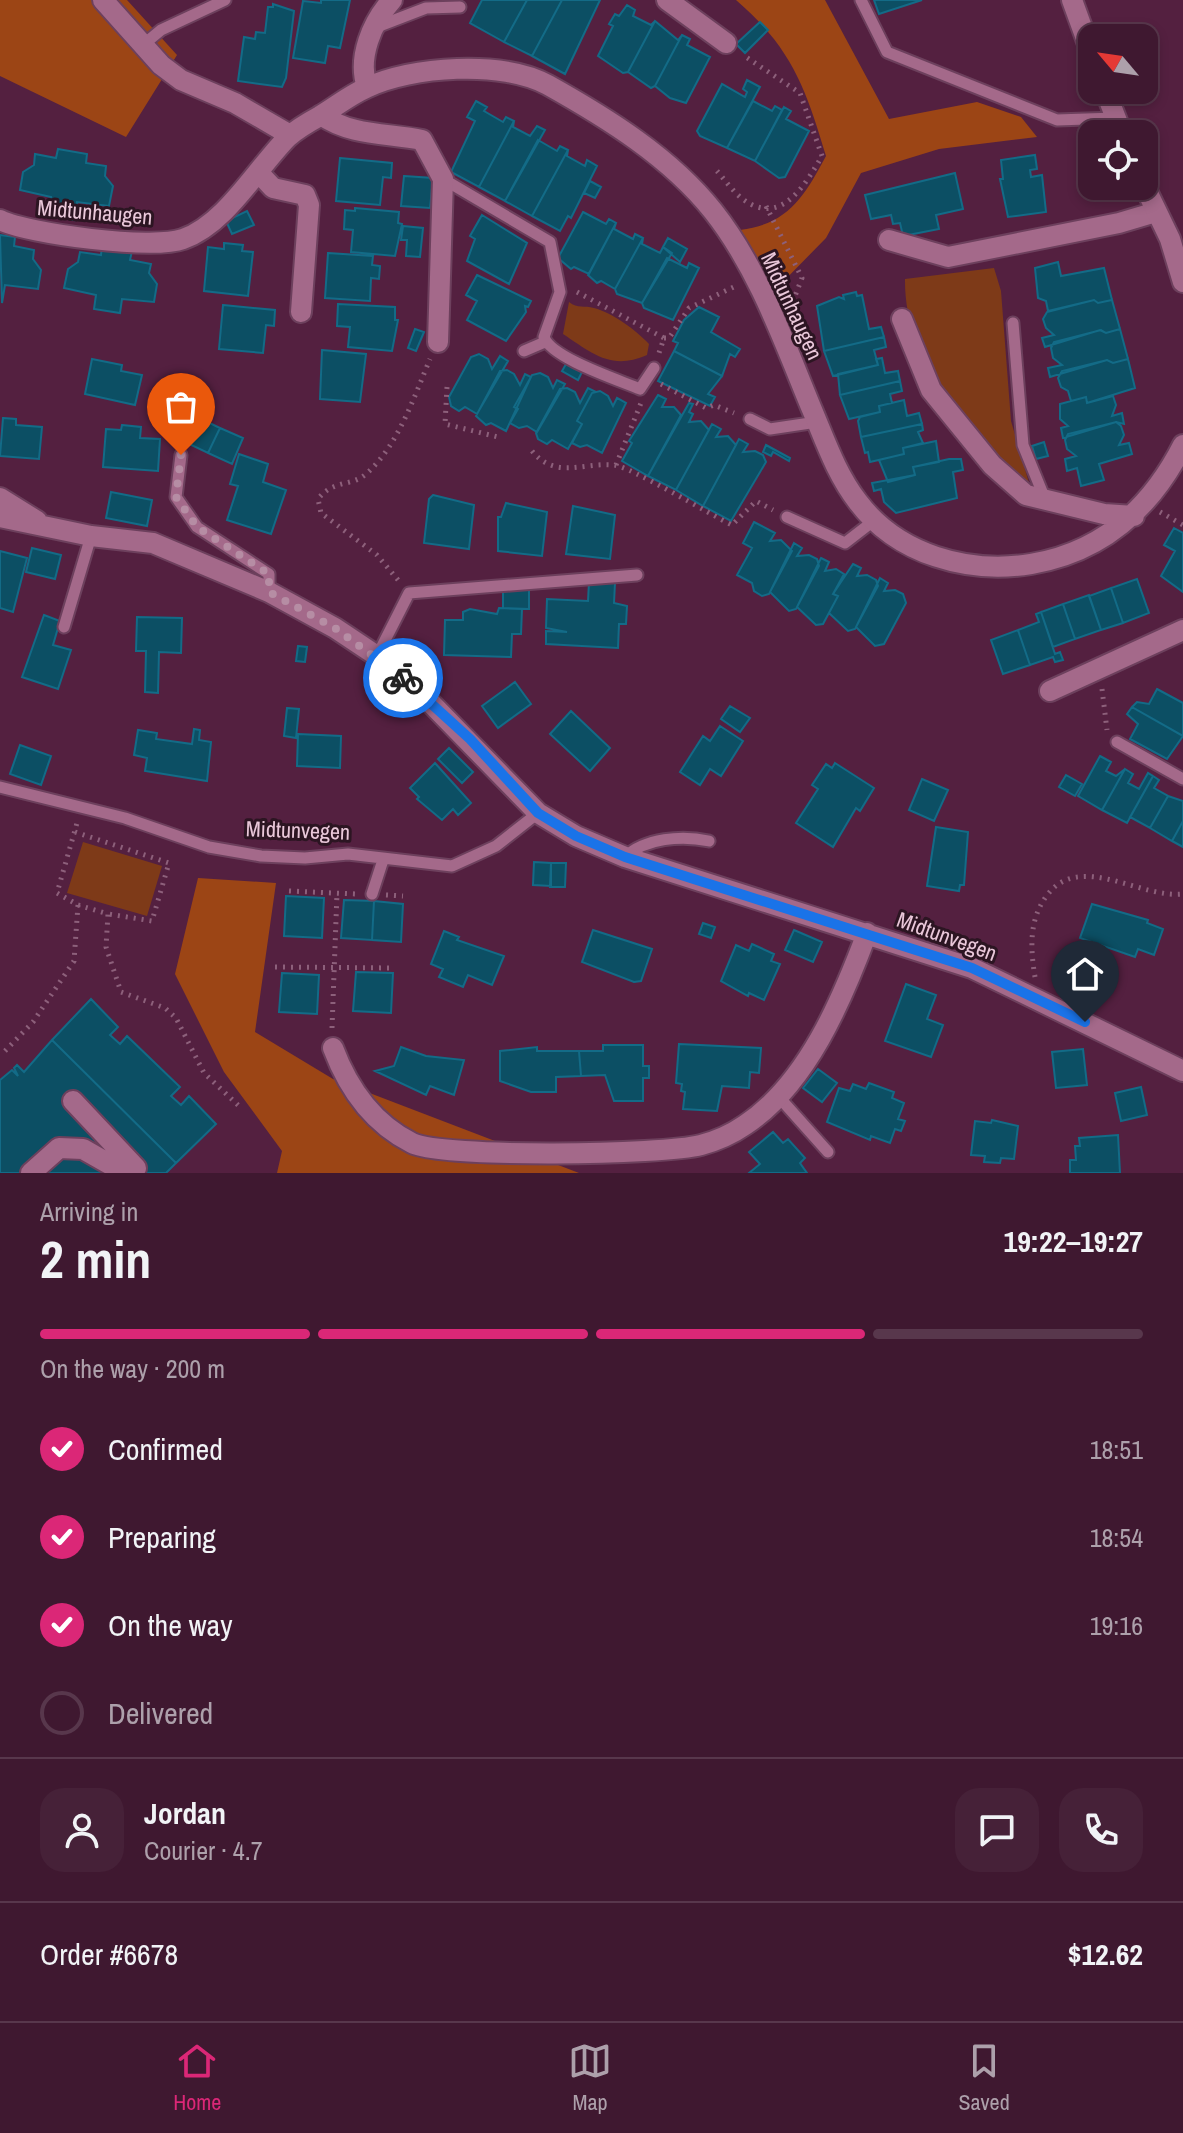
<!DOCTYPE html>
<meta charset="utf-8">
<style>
body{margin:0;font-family:"Archivo Narrow",sans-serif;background:#462138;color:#f1f3f6;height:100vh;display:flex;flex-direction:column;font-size:30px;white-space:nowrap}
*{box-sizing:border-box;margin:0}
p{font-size:26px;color:#ada0ab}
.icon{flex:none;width:44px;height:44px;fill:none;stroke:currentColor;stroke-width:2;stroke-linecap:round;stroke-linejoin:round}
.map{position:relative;height:1173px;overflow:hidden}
.drawer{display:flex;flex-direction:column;background:#3f1830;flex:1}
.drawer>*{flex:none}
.needle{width:52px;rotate:299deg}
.fabs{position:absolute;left:1078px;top:24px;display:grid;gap:16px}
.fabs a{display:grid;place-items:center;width:80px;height:80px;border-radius:16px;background:#3f1830;box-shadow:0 4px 12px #0003,0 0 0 2px #58374c;font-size:40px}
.pin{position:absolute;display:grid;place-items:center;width:68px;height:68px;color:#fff;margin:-82px -34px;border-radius:50% 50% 50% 0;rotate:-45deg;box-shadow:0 0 8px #0007}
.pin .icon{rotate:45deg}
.courier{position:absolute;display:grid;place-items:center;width:80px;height:80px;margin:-40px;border:6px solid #1a73e8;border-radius:50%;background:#fff;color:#222;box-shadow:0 2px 10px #0007}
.head em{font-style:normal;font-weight:700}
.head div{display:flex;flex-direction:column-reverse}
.head{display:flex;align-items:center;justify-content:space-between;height:136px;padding:0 40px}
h1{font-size:52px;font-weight:700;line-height:60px}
.bar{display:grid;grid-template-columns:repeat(4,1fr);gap:12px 8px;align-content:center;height:96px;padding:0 40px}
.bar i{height:10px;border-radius:6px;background:#58374c}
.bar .active{background:#db2777}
.bar p{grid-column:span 4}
.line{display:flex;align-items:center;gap:20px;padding:0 40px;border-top:2px solid #58374c}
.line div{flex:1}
.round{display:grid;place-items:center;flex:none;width:84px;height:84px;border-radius:24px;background:#462138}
ol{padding:0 40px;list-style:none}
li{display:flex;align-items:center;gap:24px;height:88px}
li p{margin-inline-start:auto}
li .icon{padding:8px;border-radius:50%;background:#db2777;color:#fff;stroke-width:4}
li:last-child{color:#ada0ab}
li i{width:44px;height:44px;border:4px solid #58374c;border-radius:50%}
.tab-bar{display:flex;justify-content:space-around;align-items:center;height:112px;border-top:2px solid #58374c;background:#3f1830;font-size:22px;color:#ada0ab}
.tab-bar a{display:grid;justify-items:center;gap:4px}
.tab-bar .active{color:#db2777}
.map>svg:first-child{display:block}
</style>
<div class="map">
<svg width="1183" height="1173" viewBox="0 0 1183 1173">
<rect width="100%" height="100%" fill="#542040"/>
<!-- green -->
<path fill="#7e3a18" d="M994,268l7,23 10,130 18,62h-9c-52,-59 -116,-119 -115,-204z
M569,302c9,7 15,3 25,6 19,5 42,22 55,36l-2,11c-36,16 -55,-2 -84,-21z
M83,842l79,24 -15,50 -80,-23z"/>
<!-- forest -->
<path fill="#9c4515" d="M0,0h127l50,55 -51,82 -126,-61z
M736,0h89l64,119 88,-17 44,15 16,20 -98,12 -78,24 -35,65 -51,52 -35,-60c48,-6 64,-33 86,-74 -20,-67 -34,-108 -90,-156z
M198,878l78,5 -21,149 78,47 246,94h-302l5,-22 -58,-79 -49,-98z"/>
<!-- building -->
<path fill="#0c4f64" stroke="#136b87" stroke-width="2" d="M321,0h29l-10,48 -12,-2 -3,17 -32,-5 10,-57 18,2z
M482,0h45l-23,42 -34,-19z
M527,0h35l-30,56 -28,-14z
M562,0h38l-35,74 -33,-18z
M874,0h48l-43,14z
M273,4l21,7 -8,67 -4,9 -44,-6 6,-44 11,2 1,-7 9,1 3,-26h5z
M627,5l8,5 -2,6 18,9 4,-4 -27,51 -5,1 -25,-17 15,-30 -4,-2 6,-10 4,2z
M655,21l23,19 4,-5 -27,51 -4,2 -23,-16z
M760,22l8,8 -23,23 -9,-9z
M682,35l8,4 -3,6 23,12 -24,46 -16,-5 -15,-12z
M747,80l13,7 -33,61 -27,-12 -3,-5 25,-47 23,13 2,-5 -4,-3z
M476,101l11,6 -3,4 19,11 3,-5 8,4 -35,66 -28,-15 24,-51 -8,-4z
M753,101l19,10 3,-5 7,4 -27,51 -28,-13z
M784,107l7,4 -5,8 23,12 -24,46 -6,1 -24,-17z
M514,121l-1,6 17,9 7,-10 8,4 -40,71 -26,-14z
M538,140l19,11 3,-5 8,4 -36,66 -27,-15z
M58,149l29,5 -1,9 20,3 -1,10 8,10 -4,20 -32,-4 -3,18 -26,-5 3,-18 -31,-7 3,-18 11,-7 1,-11 21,4z
M568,150l-1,6 18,10 2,-6 10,6 -26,52 -3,-2 -8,15 -28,-15z
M1035,155l2,14 -7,1 1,7 11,-2 4,37 -38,5 -8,-38h3l-2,-19z
M340,158l52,5 -1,15 -8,-1 -3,28 -44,-4z
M955,173l8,36 -27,6 3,14 -36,7 -3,-13 -7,1 -2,-9 -20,4 -6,-24z
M404,176l29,2 -3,30 -29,-2z
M590,181l11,6 -6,11 -11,-5z
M355,208l44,4 -1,11 4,1 -7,32 -44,-4 2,-22 -9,-1 1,-19 10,1z
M247,211l7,14 -22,9 -6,-13z
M583,212l23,12 3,-5 7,4 -27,51 -15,-7 -3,2 -13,-11z
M482,215l45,28 -18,41 -42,-23 8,-22 -5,-3z
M616,223l-2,6 19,10 2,-5 8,4 -28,51 -14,-8 -4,2 -9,-8z
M403,226l20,2 -3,29 -14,-1 1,-16h-6z
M0,235l15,2 -1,9 20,4 -1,9 8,11 -3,19 -33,-4 -3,18z
M643,238l-1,6 18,9 3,-6 9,6 -30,50 -25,-9 -2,-5z
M668,238l19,11 -7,13 -17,-15z
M224,243l19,2 -1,6 11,1 -5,44 -44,-5 4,-44 16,2z
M102,246l30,5 -2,9 21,4 -2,9 8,11 -3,18 -32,-3 -2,14 -26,-4 2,-14 -32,-7 4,-19 10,-7 2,-10 21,3z
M328,253l45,3 -1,9 8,1 -1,13 -8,-1 -1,23 -45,-3z
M667,258l20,10 2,-5 10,5 -26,52 -29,-12 -2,-5z
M1058,262l3,14 43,-8 8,32 -14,3 -4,-3 -46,11 -2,-10 -8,-3 -3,-30z
M477,275l54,26 -3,6 -3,-1 1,6 -20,29 -39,-21 10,-19 -11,-6z
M856,292l1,4 5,-1 7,34 12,-2 3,10 -60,14 -7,-45 22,-9 5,2 -1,-4z
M1094,300l4,3 14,-3 8,29 -14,4 -6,-3 -55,17 -3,-9 12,-3 -8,-7 -3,-9 4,-7z
M338,304l57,3v13h3l-6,31 -44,-4 2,-20 -13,-1z
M223,305l52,5 -1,16 -8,-1 -3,28 -44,-4z
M699,307l20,10 -8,15 29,17 -5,8 -5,-3 -8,22 -48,-25 4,-8 -5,-2 11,-21z
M415,329l9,3 -8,19 -8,-3z
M1120,329l8,30 -15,4 -6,-3 -57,17 -2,-9 14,-3 -9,-7 -2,-10 3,-6 47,-12 5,3z
M884,337l2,10 -12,3 4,15 -45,11 -9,-25z
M322,350l44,4 -6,48 -40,-3z
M674,351l48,25 -14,18 7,3 -5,9 -52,-25z
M479,354l9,5 4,10 8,-13 8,5 -31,53 -12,-7 -6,4 -8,-5 -2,-9 22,-40z
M882,358l3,15 13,-2 2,10 -60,14 -2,-21 40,-9 -2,-6z
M92,359l30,6 -1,6 21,4 -7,30 -50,-11z
M1128,359l7,29 -48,15 -1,-6 -15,4 -3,-10 -7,-4 -3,-9 4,-7 45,-11 6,3z
M566,364l16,8 -4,8 -16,-9z
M507,370l7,4 6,11 5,-11 6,3 -25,54 -15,-8 -5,2 -10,-9 24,-45z
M540,373l8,4 5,11 4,-8 8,4 -28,48 -10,-6 -8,2 -9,-5 8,-14 -4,-2 18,-32z
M900,381l2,10 -12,3 2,9 -13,3 1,6 -31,7 -9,-24z
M567,388l8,4 5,11 8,-15 8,4 -4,1 -15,28 5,3 -14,25 -16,-9 -5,4 -9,-5 -2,-6 24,-44z
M600,391l8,5 5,10 4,-8 9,5 -24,50 -15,-8 -7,2 -8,-4 10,-19 -5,-3 15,-28z
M658,395l8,4 -4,8h12l7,8 -33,61 -26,-15 10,-18 -3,-2z
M1113,396l3,9 -4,11 10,-3 2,11 -8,-2 -53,16 -2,-10 7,-2 -8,-7v-15l26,-7 1,6z
M904,400l3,16 12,-3 3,11 -61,13 -3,-16 2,-4 20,-5 -1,-6z
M689,403l4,1 -4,8 4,2 -4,8 12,-1 8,9 -33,60 -28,-14z
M197,417l23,11 -12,25 -23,-11z
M3,418l13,1v6l26,2 -3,32 -39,-3z
M1116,422l5,4 3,9 -5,10 10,-2 3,11 -33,10 5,16 -23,6 -4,-18 -10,3 -2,-12 11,-3 -9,-7 -2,-9 3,-6z
M712,424l9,5 -5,8 12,-1 8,9 -33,61 -27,-16z
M922,424l1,6 -5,2 5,11 -20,5 1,6 -34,8 -2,-10 -3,1 -4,-16z
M122,425l19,2 -1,11 20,1 -2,32 -55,-4 3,-38 15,1z
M220,428l23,10 -11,26 -24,-11z
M739,439l9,5 -5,8 12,-1 8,4 3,7 -35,59 -28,-15z
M936,441l3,21 -26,5 2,8 -27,7 -9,-22 25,-6 -1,-6z
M1044,442l4,14 -12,3 -4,-13z
M766,445l24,13 -1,3 -16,-9 -2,4 -8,-4z
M239,454l29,10 -5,18 23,8 -15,44 -44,-14 11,-34 -8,-2z
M949,459h12l2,11 -10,2 4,26 -61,15 -12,-11 -3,-13 -7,2 -2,-8 43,-8 -2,-8z
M111,492l41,8 -5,26 -41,-8z
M433,495l41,10 -5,44 -45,-6 5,-44z
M506,503l41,9 -5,44 -44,-5v-34h3z
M573,506l42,9 -5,44 -44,-5z
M754,522l21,11 -5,8 11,-1 11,11 -23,43 -7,2 -8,-5 -2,-8 -15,-8 15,-27 -9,-5z
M1174,528l9,5v59l-22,-16 14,-25 -11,-6z
M794,543l8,5 -5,8 12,-1 8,4 2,7 -23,43 -7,2 -19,-19z
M32,548l29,7 -6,24 -29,-7z
M0,551l27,7 -14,54 -13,-4z
M821,558l8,4 -4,9 11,-2 8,5 -11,20 5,2 -15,28 -7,1 -19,-18z
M853,564l8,4 -4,8 10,-1 9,5 2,6 -23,43 -7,2 -19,-18 9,-17 -5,-2z
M880,578l8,5 -4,8 11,-1 8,4 3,9 -22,41 -9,2 -19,-19z
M1137,579l12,34 -26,10 -12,-35z
M589,582l26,1 -1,20 13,3 -1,18h-7l-1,24 -72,-4v-13l21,1 -21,-4 1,-29 41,2z
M503,588l26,1v20l-26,-1z
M1111,588l12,35 -22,7 -12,-34z
M1089,595l12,35 -26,9 -12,-35z
M1063,604l12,35 -22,8 -12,-35z
M499,608l23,1 -1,25h-9l-1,23 -67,-2 1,-35h18v-8l7,-3 27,5z
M1041,612l14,42 5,-2 3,8 -8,2 -2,-5 -23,8 -12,-35 21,-8 -3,-8z
M44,615l16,6 -7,24 18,5 -13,39 -36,-12z
M137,617l45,1 -1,35 -22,-1 -1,41 -13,-1 1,-41h-10z
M1018,630l12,35 -27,9 -12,-34z
M298,646l9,1 -2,15 -9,-1z
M515,682l16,22 -33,24 -16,-22z
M1157,689l26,14v33l-51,-29 5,-5 12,2z
M730,706l20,12 -10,14 -19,-13z
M1132,707l51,29 -16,23 -37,-20 8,-15 -11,-10z
M287,708l12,1 -3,29 -12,-2z
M571,711l39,37 -20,23 -40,-37z
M720,726l23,15 -22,35 -11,-7 -10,16 -20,-13 23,-36 7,5z
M194,729l6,1 -1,10 12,2 -4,39 -62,-10 2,-13 -13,-3 4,-25 19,3 -1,6 36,5z
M298,734l43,2 -1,32 -43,-2z
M20,745l31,11 -10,29 -31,-11z
M449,748l24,24 -11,11 -24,-24z
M1100,756l11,6 -5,9 10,5 9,-7 -23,41 -24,-14z
M435,763l36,40 -13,12 -5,-6 -11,11 -25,-21 2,-2 -9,-9z
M835,763l39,25 -14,23 -4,-3 -23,39 -37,-24 22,-34 -6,-4 14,-21 6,4z
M1125,769l8,5 -5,9 11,6 9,-16 5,3 -26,47 -25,-13z
M1066,775l16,9 -7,12 -16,-9z
M1153,776l6,4 -5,8 14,8 -18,32 -20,-11z
M922,779l26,11 -14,31 -25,-11z
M1168,796l15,5v20l-11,20 -22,-13z
M1183,821v26l-11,-6z
M936,827l32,5 -4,53h-4l-1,6 -32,-5z
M534,862l17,1v23l-18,-1z
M551,863h15l-1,24h-15z
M286,896l38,2 -2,40 -38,-2z
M344,900l30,1 -2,39 -31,-2z
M374,901l29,3 -2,38 -29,-2z
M1092,904l56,16 -1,3 16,6 -9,26 -16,-6 -3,8 -55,-19z
M703,923l12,4 -4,11 -12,-4z
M593,930l59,19 -11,32 -7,1 -52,-20z
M794,930l28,12 -9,20 -28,-12z
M444,931l15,6 -2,3 47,16 -12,29 -24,-10 -5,12 -24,-10 4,-8 -12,-5z
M752,944l22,10 -3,7 9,3 -16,36 -15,-7 -1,3 -27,-15 15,-36 13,6z
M356,972l37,1 -2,40 -38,-2z
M282,973l37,2 -2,39 -38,-2z
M906,984l30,11 -9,24 16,6 -12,32 -46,-16z
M91,999l27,28 -8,8 10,9 7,-8 53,51 -9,9 10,9 8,-9 27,28 -40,39 -124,-123z
M52,1040l124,123 -10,10h-166v-93l12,-10 6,6 -4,-8 3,-3 7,7z
M679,1044l82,4 -2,25 -9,-1 -1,16 -27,-2 -5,25 -34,-2 2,-17 -4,-1 1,-7 -6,-1z
M603,1045h40v21h6v12h-6v23h-29l-9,-26 -24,1 -2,-25h24z
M401,1047l25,9 38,4 -10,35 -24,-9 -4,9 -51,-24 19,-5z
M537,1047v4h42l2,25 -25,1v15h-25l-31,-11v-30z
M1083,1049l4,36 -31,3 -4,-36z
M818,1069l19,14 -15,19 -19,-14z
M869,1083l25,9 -2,6 12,5 -6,16 7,2 -4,10 -6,-2 -5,14 -19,-7 -1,4 -43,-18 12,-34 11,3 3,-7 13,5z
M1141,1087l6,28 -26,6 -6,-28z
M992,1120l26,6 -4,33 -13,-1 -1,5 -16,-1 1,-6 -14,-1 4,-34 16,2z
M773,1132l10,11 5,-4 17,19 -5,5 7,10h-58l11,-9 -11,-12z
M1118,1135l2,38h-50v-13h6l-1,-14h5l-1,-8z"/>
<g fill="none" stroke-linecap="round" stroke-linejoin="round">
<!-- service casing -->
<g stroke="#6d405d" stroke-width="15">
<path id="service" d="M861,0l26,52 170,68 58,-2
M374,28l52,-20 34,-1
M143,45l18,-15 64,-30
M443,179l107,63 10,50 -16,45c7,21 75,43 96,52l14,-21
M1013,323l10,122 22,54
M524,351l21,-9
M750,419l20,10 47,-7
M181,455l-5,42 21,30 72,47v18
M787,517l58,26 31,-24
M64,627l27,-91
M377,656l32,-63 228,-18
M1117,742l66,37
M0,787l125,31 84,29 52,9 44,2 43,-4 104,12 44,-20 42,-33
M625,857c20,-19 57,-22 84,-16
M372,894l11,-34
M778,1096l50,56"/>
</g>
<!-- minor casing -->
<g stroke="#6d405d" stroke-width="24">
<path id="minor" d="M103,0l58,65 20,15 54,23 55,32
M667,0l59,43
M367,87c-10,-29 5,-65 25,-87
M321,115c30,21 67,18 101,25l21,39 -5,163
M258,172l15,16 32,7 4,10 -8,107
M0,220c28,14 153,30 183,19 42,-14 74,-71 105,-102 9,-8 21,-15 32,-21 15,-9 30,-21 46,-28 45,-22 137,-28 182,-3 59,33 122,72 165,126 46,58 72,134 100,201 13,31 24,63 45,90 40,53 110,72 173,62 72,-12 120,-56 152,-119
M889,240l59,17 171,-34 37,-11
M902,319l29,71 61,75 34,30 78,19 30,2
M0,498l37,23
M0,517l91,19 62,7 116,49 66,36 42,28 47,40 114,117 38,23 49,21 347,111 211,103
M1050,691l133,-61
M333,1048c15,40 39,75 79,95 30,15 252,12 289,2 15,-4 31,-11 44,-20 62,-41 97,-125 122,-192
M73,1101l63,67 -5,5
M31,1173l28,-25 24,1 42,24"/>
</g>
<!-- tertiary casing -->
<g stroke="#6d405d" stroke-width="24">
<path id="tertiary" d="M1072,0l20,55
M1105,90l17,44
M1144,185l26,54 13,43"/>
</g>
<!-- path -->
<path stroke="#8d607b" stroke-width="5" stroke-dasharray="2 6" stroke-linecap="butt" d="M717,171c8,9 17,22 27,29 38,27 62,-17 78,-44l-22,-63 -57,-38
M766,206l36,72 -7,18 -7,4
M577,292l87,46 -5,15
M664,338h5l20,-30 49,-23
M661,384l45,24 8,-3 20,8
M447,387l-2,37 53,13
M532,451c24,29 50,11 82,14 17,2 97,50 118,60l24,-24 17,9
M616,465l25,-62
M1160,512l23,13
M398,580l-21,-25 -56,-42 -3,-14c16,-20 33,-12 48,-25 32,-28 48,-77 64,-115
M1102,689l5,41
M75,832l94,31 -17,58 -44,-7
M289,891l67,3
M386,895l17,1
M78,905l30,9 -2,33 15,45 44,16 11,10 28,55 35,33
M275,967l119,1
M1035,977c-5,-30 -6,-59 13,-83 33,-42 93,5 135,0
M332,1028l5,-135
M5,1051l28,-29 41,-61 4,-56 -21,-12 20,-70"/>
<!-- service -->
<use href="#service" stroke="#a4698a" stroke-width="11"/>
<!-- minor -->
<use href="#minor" stroke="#a4698a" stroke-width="20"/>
<!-- tertiary -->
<use href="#tertiary" stroke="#a4698a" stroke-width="20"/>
</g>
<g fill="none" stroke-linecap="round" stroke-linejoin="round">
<!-- done -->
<path stroke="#b68da4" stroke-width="8" stroke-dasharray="0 14.4" d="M181,455l-5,42 21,30 72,47v18l66,36 68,50"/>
<!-- route -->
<path stroke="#1a73e8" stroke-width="10" d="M403,678l67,61 68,74 38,23 49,21 347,111 113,54"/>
</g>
<g text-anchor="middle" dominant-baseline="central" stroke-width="6" stroke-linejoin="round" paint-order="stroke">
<!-- street labels -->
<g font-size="22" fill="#eac8da" stroke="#2c1522">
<text transform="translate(95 212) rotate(5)">Midtunhaugen</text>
<text transform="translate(792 306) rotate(65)">Midtunhaugen</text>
<text transform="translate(298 830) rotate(2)">Midtunvegen</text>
<text transform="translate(947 936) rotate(20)">Midtunvegen</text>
</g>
</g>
</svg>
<div class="fabs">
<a><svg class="needle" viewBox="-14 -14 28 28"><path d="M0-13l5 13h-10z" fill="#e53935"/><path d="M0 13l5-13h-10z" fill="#ada0ab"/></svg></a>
<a><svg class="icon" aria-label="locate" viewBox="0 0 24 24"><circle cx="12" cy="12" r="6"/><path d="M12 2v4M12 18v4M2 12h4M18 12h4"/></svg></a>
</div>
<div class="pin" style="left:181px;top:455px;background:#ea580c"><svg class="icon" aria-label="bag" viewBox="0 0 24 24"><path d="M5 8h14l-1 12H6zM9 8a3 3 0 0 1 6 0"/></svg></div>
<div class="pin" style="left:1085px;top:1022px;background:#1f2937"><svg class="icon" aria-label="home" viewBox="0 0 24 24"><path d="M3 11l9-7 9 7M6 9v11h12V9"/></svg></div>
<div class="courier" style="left:403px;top:678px"><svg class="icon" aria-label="bike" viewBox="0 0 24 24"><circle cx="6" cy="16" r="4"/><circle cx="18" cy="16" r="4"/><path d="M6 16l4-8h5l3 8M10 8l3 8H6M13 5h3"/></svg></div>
</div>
<section class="drawer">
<div class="head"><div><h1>2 min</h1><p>Arriving in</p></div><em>19:22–19:27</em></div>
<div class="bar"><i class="active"></i><i class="active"></i><i class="active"></i><i></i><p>On the way · 200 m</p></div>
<ol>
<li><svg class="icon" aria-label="check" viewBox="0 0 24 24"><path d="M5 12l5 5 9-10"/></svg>Confirmed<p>18:51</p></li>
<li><svg class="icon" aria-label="check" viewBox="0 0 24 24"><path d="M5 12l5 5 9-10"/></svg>Preparing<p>18:54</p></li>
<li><svg class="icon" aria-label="check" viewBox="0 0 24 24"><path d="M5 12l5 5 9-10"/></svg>On the way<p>19:16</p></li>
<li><i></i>Delivered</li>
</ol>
<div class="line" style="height:144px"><a class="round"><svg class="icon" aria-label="person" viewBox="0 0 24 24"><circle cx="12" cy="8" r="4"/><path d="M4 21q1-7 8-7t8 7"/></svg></a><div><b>Jordan</b><p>Courier · 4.7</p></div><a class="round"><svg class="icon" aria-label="chat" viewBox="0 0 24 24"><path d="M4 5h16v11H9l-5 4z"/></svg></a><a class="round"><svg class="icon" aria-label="phone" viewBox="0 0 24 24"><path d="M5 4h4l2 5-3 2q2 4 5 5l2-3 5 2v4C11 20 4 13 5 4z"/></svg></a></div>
<div class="line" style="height:104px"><div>Order #6678</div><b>$12.62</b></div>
</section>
<nav class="tab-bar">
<a class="active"><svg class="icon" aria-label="home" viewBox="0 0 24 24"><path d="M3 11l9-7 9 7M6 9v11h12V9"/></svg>Home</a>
<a><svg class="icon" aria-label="map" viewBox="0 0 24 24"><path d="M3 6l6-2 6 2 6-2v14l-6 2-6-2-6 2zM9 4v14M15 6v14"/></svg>Map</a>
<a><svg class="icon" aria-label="saved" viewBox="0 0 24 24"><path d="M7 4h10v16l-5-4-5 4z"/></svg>Saved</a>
</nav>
